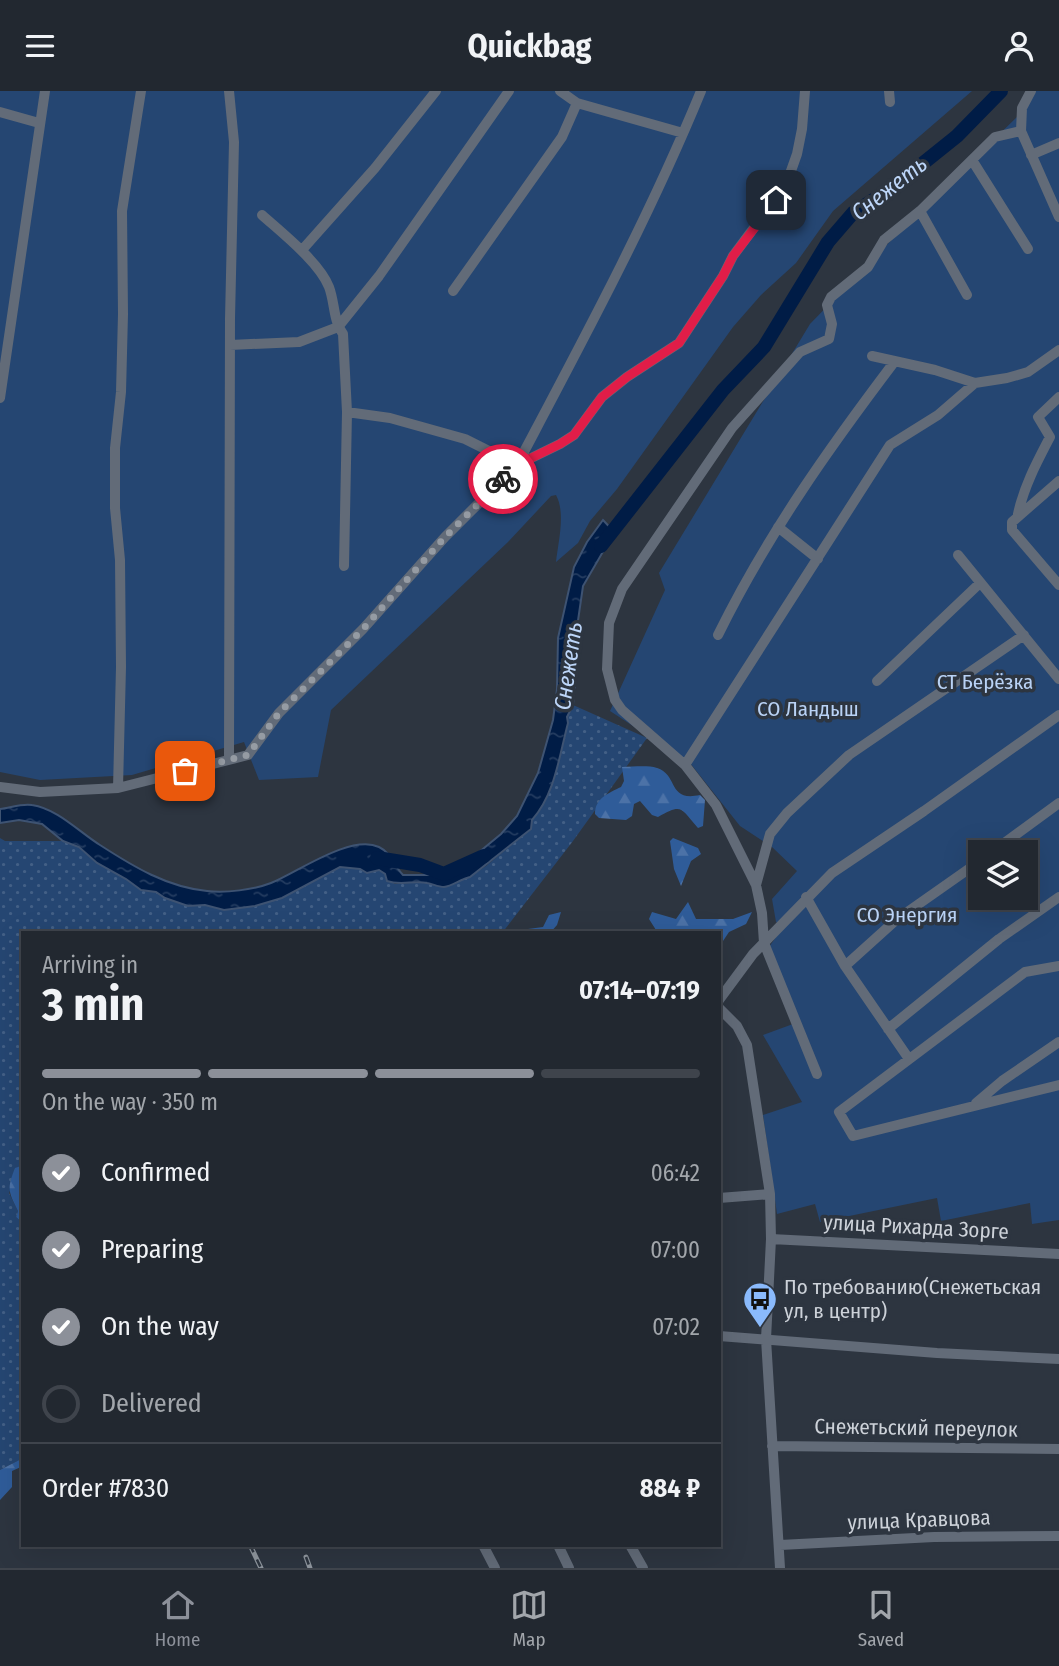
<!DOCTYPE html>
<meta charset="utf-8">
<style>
body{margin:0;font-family:"Fira Sans Condensed",sans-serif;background:#2a3038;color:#f1f3f6;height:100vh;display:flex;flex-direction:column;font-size:26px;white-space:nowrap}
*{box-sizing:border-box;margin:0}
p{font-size:23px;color:#a2a6ab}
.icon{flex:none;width:38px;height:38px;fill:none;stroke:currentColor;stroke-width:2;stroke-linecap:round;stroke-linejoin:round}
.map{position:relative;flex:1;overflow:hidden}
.drawer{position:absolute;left:21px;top:840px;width:700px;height:616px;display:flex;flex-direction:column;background:#222830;border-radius:0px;box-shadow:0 7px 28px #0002,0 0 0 2px #3f444c}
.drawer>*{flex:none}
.buttons{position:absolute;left:968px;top:749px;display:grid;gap:14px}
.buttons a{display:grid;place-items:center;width:70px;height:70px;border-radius:0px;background:#222830;box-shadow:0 7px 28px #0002,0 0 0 2px #3f444c;font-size:35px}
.pin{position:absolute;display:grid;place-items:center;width:60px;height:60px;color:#fff;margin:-30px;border-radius:14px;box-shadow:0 4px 10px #0006}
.courier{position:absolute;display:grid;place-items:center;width:70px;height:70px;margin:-35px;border:5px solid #e11d48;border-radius:50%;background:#fff;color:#222;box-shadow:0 2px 9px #0007}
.summary em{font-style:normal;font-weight:700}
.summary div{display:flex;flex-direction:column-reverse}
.summary{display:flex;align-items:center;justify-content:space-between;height:119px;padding:0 21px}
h1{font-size:46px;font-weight:700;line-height:52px}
.bar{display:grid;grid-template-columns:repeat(4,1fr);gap:10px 7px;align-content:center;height:84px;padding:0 21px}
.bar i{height:9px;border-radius:5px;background:#3f444c}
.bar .selected{background:#8c9099}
.bar p{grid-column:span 4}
.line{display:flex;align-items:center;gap:18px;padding:0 21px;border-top:2px solid #3f444c}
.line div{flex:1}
ol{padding:0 21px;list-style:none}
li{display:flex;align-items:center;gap:21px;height:77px}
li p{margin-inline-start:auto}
li .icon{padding:7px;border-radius:50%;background:#8c9099;color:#fff;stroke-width:4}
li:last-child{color:#a2a6ab}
li i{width:38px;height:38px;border:4px solid #3f444c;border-radius:50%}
header{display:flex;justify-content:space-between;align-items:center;height:91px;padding:0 21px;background:#222830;font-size:32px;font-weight:700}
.dock{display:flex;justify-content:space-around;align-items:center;height:98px;border-top:2px solid #3f444c;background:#222830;font-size:19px;color:#a2a6ab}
.dock a{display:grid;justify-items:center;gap:4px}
.dock .selected{color:#8c9099}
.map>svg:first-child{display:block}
</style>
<header><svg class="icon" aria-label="menu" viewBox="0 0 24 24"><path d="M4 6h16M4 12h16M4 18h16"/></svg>Quickbag<svg class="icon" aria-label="person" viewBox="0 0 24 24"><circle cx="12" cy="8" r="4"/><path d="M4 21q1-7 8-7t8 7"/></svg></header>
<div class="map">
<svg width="1059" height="1477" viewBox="0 0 1059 1477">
<defs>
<pattern id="grass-dots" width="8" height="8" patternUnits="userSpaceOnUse" patternTransform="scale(1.75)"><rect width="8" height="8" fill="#254672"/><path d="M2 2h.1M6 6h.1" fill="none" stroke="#436086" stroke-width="1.8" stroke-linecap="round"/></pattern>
<pattern id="forest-firs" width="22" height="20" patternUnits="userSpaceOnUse" patternTransform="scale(1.75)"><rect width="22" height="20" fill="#2f5c99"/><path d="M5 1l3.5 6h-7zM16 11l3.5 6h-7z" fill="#4c72a7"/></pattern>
<pattern id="water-ripples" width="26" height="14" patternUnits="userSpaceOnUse" patternTransform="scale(1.75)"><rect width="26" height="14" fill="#001c46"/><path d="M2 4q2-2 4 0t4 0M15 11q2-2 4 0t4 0" fill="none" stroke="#243c60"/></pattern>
</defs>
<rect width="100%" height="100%" fill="#2d3540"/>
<!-- grass -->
<path fill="url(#grass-dots)" d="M573,614l74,33 -74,103 -71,92 -22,-3 -3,3h-454v234l-2,-1 -12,27 9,18 -2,6 7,6v235l-23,12v-632l5,3h58l16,6 18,16 29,15 15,12 15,2 9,6 23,8 16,-1 20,5 58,-12 58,-31 39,3 6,4v4l10,6 30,-2 15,5 8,-1 10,-7 12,-2 16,-11 45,-37 1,-9c23,-26 27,-63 36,-97l-1,-6z"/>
<!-- forest -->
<path fill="url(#forest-firs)" d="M622,676c11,0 25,-2 35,1 22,7 10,34 43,27l5,5 -2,26 -5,2c-18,-20 -15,-25 -40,-11l-6,-2 -12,-14 -6,3 -2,12 -6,4 -27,-2 -4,-4c0,-16 14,-21 26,-27l3,-6z
M673,747l25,10 3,6 -10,7 -10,25 -7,-17 -4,-28z
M688,811l8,17h37l19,-7 -6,12 -17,8 -10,15v-14h-64l1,-3 -7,-11 3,-7 24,7z
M561,821l-4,13 -7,8h-27l5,-4 15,-2 6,-12z
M21,1075l2,1v56l-7,-6 2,-6c-10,-20 -11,-22 -3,-43z
M23,1367v8l-11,5v16l-12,13v-30z"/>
<!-- green -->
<path fill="#254672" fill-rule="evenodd" d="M0,0h972l-139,120 -37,52 -35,32 -28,32 -116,162 -27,32 -12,22 -22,19c2,-19 10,-49 0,-67l-5,1 -43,46 -177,168 -13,67 -59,3 -15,-38 -112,33 -92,5 -40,-8z
M1033,0h26v1129l-27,4 -2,-21 -89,18 -4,-23 -117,24 -5,-18 -38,10 -14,-99 39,-13 -39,-67 30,-11 -24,-77 14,-20 -7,-5 -4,-23 25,-28 -25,-24 -32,-21 -50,-63 -80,-52 55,-121 -6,-17 151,-249 97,-100 114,-111zM980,761h46v46h-46z"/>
<!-- water -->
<path fill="url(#water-ripples)" stroke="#3e5372" stroke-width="2" d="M603,429l13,14 -8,9 -25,43 -10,69 2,29 -2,21 -6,12 1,6c-9,34 -13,71 -36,97l-1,9 -61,48c-9,2 -18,9 -26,10 -6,0 -11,-3 -17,-4 -13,-3 -26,3 -40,-2l-2,-7 -6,-4 -12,3 -7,-4 -20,-2 -58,31 -27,8 -31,4 -19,-5 -17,1 -23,-8 -9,-6 -15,-2 -15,-11 -29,-16 -18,-16 -16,-6 -21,-17 -23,-4 -19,3v-14c10,-1 22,-6 32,-4 26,4 47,27 68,40 34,22 67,42 107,46 19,2 46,-1 64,-8 27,-11 79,-49 108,-36 14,7 14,18 24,28h32l26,-8 40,-33 16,-18 21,-43 15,-53 4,-31 1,-51 16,-71 13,-25z"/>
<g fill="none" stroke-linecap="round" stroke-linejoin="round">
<!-- river -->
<path stroke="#001c46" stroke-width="14" d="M601,455l122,-156 41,-43 64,-105 25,-29 38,-24 66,-53 44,-45
M377,767l43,7 24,9 40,-18"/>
<!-- minor -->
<path stroke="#626b78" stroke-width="10" d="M229,0l5,51 -4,177 -1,441
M560,0l17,12 106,30
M889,0l1,11
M1031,0l-9,17 -1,23 38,86
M0,21l39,11
M1031,64l28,-12
M972,69l56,89
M920,120l47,84
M262,124c20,18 57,47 67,72 6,16 4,33 14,47l4,78 -3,154
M302,159l73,-82 61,-77
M453,200l109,-154 15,-34
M230,254l69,-3 39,-15 41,-51 130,-185
M872,265l63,14 40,13
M0,307l45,-307
M347,321l43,6 75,21 52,26
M517,374c65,-123 131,-245 184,-374
M1059,390l-47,41v8l47,55
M1018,423c6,-28 19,-52 32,-77l-12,-20 21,-20
M778,436l40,32
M958,464l101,124
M718,544c48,-98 111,-187 177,-274
M877,590l103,-98
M685,674l205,-320 48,-30 37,-32 32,-5 21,-6 31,-22
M0,696l40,5 78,-4 130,-33 31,-42 84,-84 82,-92 72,-72 43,-21 14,-9 28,-38 25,-20 52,-34 44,-67 10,-20 53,-71 11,-31 5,-25 3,-38
M118,697l3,-121 -1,-107 -5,-52v-60l6,-56 2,-78 -1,-103 19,-120
M992,761l67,-49
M756,794l14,-51 17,-21 62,-58 175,-120
M806,806l39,69 64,93
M845,875l51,-46 84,-59
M1059,875l-34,6 -186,140 14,24 206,-51
M719,909l34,-46 79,-81 92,-62 135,-96
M719,917l18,18 10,19 23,149 1,45 -5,100 14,229
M888,938l111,-90 60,-42
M817,983l-53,-131 -2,-30 -6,-28 -40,-80 -31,-40 -63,-55 -7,-10 -8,-31 2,-46 13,-34 110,-161 68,-76 29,-13 3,-15 -5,-19 4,-8 37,-30 16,-27 36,-29 75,-74 26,-6
M976,1012l26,-22 57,-39
M719,1107l51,-4
M771,1148l288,15
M719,1245l218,17 122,6
M772,1355l287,3
M483,1454l12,23
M558,1454l11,23
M630,1454l13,23
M780,1454l154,-8 125,-1"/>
<!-- rail casing -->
<g stroke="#8f969e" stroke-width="5">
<path id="rail" d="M250,1454l11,23
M306,1466l4,11"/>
</g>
<!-- rail -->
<use href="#rail" stroke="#2d3540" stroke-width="2.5" stroke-dasharray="8" stroke-linecap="butt"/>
</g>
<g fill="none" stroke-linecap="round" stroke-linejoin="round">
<!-- done -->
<path stroke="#959ba3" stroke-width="7" stroke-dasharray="0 12.6" d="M185,680l63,-16 31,-42 84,-84 82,-92 58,-58"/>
<!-- route -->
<path stroke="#e11d48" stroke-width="9" d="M503,388l14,-14 43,-21 14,-9 28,-38 25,-20 52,-34 44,-67 10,-20 43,-56"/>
</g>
<!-- icons -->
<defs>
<g id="bus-pin" transform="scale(1.75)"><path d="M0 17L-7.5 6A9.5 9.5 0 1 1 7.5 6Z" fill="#8abafc" stroke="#2d3540"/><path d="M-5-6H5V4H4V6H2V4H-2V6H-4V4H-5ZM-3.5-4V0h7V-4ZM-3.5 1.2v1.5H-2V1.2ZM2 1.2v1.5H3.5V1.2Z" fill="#111"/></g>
</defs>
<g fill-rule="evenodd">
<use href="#bus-pin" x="760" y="1208"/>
</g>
<g text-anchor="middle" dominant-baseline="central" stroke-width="7" stroke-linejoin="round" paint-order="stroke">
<!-- park labels -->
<g font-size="21" fill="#b9d2f5" stroke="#2d3540">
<text x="985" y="591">СТ Берёзка</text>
<text x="808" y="618">СО Ландыш</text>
<text x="907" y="824">СО Энергия</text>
</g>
<!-- street labels -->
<g font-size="21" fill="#cdd2d9" stroke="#2d3540">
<text transform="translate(916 1136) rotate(3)">улица Рихарда Зорге</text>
<text transform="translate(916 1337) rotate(1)">Снежетьский переулок</text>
<text transform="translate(919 1429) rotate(-2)">улица Кравцова</text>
</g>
<!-- poi labels -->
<g font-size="21" fill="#cdd2d9" stroke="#2d3540" text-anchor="start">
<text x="784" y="1196">По требованию(Снежетьская<tspan x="784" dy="24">ул, в центр)</tspan></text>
</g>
<!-- water labels -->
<g font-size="23" font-style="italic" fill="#bdd6f9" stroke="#2d3540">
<text transform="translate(889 97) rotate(-38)">Снежеть</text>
<text transform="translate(568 575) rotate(-82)">Снежеть</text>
</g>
</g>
</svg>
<div class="buttons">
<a><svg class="icon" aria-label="layers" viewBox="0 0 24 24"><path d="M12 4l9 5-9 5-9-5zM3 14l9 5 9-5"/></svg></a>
</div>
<div class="pin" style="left:185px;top:680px;background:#ea580c"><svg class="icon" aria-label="bag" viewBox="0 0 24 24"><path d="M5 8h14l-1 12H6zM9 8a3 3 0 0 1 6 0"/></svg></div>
<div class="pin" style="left:776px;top:109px;background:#1f2937"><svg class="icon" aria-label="home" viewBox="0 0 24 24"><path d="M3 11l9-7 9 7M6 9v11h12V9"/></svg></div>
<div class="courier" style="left:503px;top:388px"><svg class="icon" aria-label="bike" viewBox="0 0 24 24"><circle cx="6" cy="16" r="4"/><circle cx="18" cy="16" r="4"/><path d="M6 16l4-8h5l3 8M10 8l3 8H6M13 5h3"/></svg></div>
<section class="drawer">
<div class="summary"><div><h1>3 min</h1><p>Arriving in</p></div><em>07:14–07:19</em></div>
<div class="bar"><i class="selected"></i><i class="selected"></i><i class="selected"></i><i></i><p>On the way · 350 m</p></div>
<ol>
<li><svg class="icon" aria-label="check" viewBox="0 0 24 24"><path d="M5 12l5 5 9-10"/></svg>Confirmed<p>06:42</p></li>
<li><svg class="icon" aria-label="check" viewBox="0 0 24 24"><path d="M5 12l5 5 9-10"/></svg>Preparing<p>07:00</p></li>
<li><svg class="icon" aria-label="check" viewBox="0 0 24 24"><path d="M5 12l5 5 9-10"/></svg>On the way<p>07:02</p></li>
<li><i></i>Delivered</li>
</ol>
<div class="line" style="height:91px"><div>Order #7830</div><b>884 ₽</b></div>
</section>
</div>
<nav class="dock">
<a class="selected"><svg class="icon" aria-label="home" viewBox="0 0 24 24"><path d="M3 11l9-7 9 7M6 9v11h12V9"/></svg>Home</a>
<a><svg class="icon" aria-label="map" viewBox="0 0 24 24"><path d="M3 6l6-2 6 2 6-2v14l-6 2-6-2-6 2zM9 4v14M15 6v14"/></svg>Map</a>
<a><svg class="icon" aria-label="saved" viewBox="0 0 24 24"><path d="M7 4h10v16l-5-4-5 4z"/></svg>Saved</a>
</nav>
